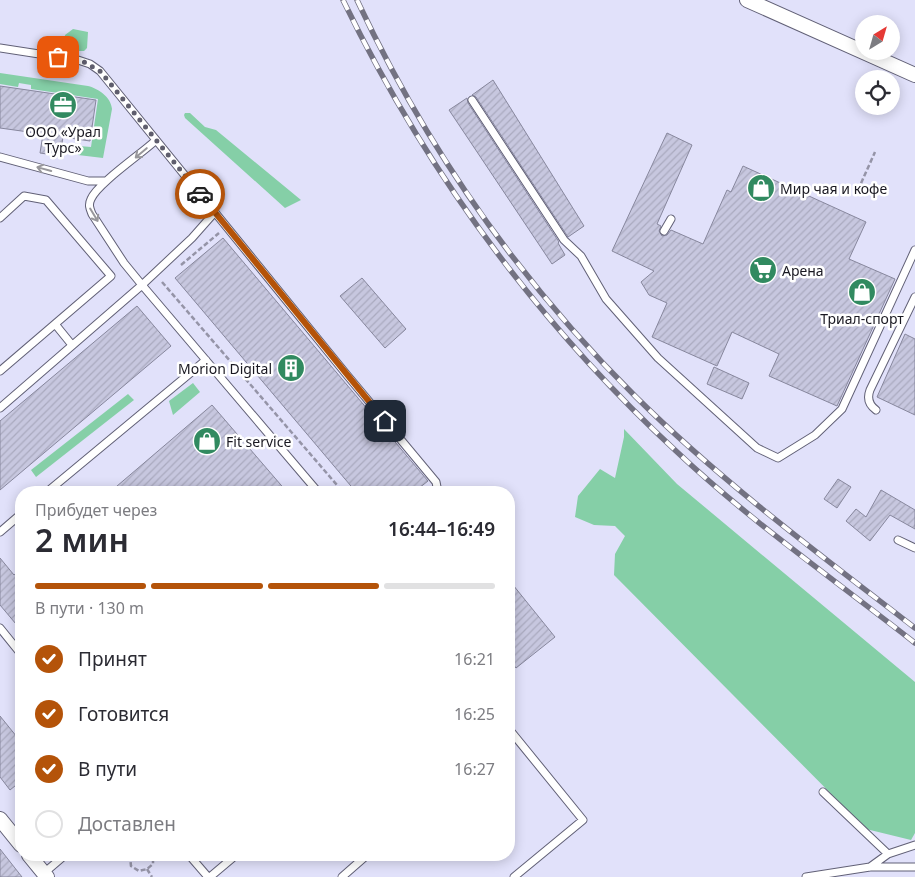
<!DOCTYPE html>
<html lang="ru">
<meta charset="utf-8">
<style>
body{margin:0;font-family:"Noto Sans",sans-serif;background:#f7f7f7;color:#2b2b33;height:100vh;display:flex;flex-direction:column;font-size:19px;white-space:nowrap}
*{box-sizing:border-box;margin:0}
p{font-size:16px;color:#7c7c81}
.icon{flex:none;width:28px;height:28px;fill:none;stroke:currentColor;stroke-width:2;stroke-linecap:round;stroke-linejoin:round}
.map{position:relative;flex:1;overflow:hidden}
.sheet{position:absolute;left:15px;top:486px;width:500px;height:375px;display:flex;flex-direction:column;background:#fff;border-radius:20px;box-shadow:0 2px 12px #0003}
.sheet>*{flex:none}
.needle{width:32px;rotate:37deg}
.tools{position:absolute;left:855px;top:15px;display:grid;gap:10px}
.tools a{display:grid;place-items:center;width:45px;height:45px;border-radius:50%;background:#fff;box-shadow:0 2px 12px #0003;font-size:25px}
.pin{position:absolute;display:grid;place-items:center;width:42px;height:42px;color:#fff;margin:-21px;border-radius:10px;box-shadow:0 2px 8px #0006}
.courier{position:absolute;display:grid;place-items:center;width:50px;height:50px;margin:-25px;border:4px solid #b45309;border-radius:50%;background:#fff;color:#222;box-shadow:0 1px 6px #0007}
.headline em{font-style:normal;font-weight:600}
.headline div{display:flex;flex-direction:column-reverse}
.headline{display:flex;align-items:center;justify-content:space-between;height:85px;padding:0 20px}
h1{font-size:32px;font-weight:600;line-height:38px}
.bar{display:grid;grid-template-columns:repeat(4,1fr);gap:8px 5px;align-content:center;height:60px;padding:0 20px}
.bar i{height:6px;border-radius:4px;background:#e1e1e2}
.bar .selected{background:#b45309}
.bar p{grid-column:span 4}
ol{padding:0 20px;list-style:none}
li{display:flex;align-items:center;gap:15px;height:55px}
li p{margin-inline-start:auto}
li .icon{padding:5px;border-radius:50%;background:#b45309;color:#fff;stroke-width:4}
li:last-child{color:#7c7c81}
li i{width:28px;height:28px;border:2px solid #e1e1e2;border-radius:50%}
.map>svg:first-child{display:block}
</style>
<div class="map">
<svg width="915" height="877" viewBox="0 0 915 877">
<defs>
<pattern id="building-hatch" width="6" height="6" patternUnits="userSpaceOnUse" patternTransform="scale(1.25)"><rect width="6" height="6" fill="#c7c7df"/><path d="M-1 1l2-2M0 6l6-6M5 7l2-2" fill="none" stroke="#aaaabf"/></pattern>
</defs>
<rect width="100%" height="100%" fill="#e1e1fa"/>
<!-- grass -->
<path fill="#85cfa7" d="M73,29l15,3 -1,16 -3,3h-16l-4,-5 1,-11z
M0,73l88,13c11,3 23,11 24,23l-9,49 -25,-3 1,-9 12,1 7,-48 -67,-10v-4l-12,-2 -1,4 -18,-3z
M185,113h5l15,14 11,3 85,70 -16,8 -100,-90 -1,-3z
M193,383l7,9 -27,23 -4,-14z
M128,394l6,6 -98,77 -5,-7z
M624,429l53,55 238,198v151l-4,7 -45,-11 -252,-254 1,-21 10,-18 -10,-10 -21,-1 -19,-8 3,-21 22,-27 15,9 9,-41z"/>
<!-- building -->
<path fill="url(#building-hatch)" stroke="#87879d" d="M493,80l91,146 -16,11 -92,-140 -4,-2z
M0,86l96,14 -6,41 -27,-4 -3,19 -20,-3 3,-19 -43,-6z
M467,98l1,5 91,139 -1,1 7,12 -13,9 -103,-154z
M667,133l25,12 -35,79 4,2 -2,5 3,5 5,-1 4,-5 32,14 24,-54 4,2 12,-26 123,56 -17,37 46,20 -58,127 -68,-30 10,-22 -47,-22 -15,34 -65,-29 15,-34 -18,-8 -8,-13 13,-11 -42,-20z
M223,238l205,243 -14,11h-58l-181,-214z
M362,278l44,51 -21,19 -45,-52z
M137,306l34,40 -171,144v-69z
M905,334l10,5v76l-38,-18z
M714,367l35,16 -7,16 -35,-15z
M212,405l75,87h-177z
M838,479l13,8 -14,21 -13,-9z
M881,490l34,20v19l-25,-14 -20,26 -24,-20 10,-12 10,8z
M0,558l14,17 7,-6v61l-21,-25z
M509,580l46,57 -39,31 -7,-9z
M0,716l21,26v39l-11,9 -10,-13z
M0,849l22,28h-22z"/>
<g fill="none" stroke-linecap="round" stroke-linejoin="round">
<!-- service casing -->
<g stroke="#616076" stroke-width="9">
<path id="service" d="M0,48l78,12 12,4 10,7 247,304 89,107 2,10
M472,100l92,140 17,16 25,43 52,59 99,90 21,10 37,-23 27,-26 73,-159
M155,141c-14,13 -58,43 -64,58 -3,6 -1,10 1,15l32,49 18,22 176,207
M0,157l88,24h17
M0,218l24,-22 22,4 65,76 -111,95
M664,231l7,-12
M55,324l17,21
M0,408l142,-123 50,-47 23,-26
M876,410c-7,-5 -9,-12 -6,-20l45,-93
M47,492l159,-132
M0,532l21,-18
M898,540l17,8
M0,628l21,26
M509,729l74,91 -69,57
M823,792l65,62 -18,13
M888,854l27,-9
M189,855l19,22
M44,873l21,-18
M210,877l26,-22
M342,877l25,-22
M806,877l64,-10h45"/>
</g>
<!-- minor casing -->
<g stroke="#616076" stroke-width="16">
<path id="minor" d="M747,0l168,75
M0,819l21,26
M29,855l18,22"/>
</g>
<!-- path -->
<path stroke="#9594a7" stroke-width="2.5" stroke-dasharray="5 2.5" stroke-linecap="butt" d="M858,190l17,-38
M181,265l38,-32
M162,282l181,210
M131,855l-1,2 1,9 8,5 8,-2 6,-5v-9
M147,869l5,8"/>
<!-- service -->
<use href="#service" stroke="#fff" stroke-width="7"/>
<!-- minor -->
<use href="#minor" stroke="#fff" stroke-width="14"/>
<!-- rail casing -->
<g stroke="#737282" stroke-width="5.5">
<path id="rail" d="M343,0c83,171 194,322 333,451 74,70 159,129 239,192
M357,0c69,147 163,282 279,397 86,85 183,157 279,231"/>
</g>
<!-- rail -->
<use href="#rail" stroke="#fff" stroke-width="4" stroke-dasharray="11" stroke-linecap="butt"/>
</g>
<!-- one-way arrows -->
<defs><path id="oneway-shaft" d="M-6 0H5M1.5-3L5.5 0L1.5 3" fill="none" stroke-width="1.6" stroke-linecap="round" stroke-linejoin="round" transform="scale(1.25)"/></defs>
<g stroke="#98979b">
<use href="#oneway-shaft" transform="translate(141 153) rotate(140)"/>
<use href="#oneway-shaft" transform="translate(44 169) rotate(-165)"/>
<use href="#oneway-shaft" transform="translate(94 215) rotate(59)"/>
</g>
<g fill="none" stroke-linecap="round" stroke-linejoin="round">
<!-- done -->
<path stroke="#5f5e6d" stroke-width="5" stroke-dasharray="0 9" d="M58,57l26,5 16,9 100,123"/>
<!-- route -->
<path stroke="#b45309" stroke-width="6" d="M200,194l185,227"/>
</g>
<!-- icons -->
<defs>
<g id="office-disc" transform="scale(1.4375)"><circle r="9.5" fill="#318a60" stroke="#fff"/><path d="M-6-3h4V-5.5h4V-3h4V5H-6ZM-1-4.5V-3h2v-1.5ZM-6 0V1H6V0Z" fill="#fff"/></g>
<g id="shop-disc" transform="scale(1.4375)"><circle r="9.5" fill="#318a60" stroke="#fff"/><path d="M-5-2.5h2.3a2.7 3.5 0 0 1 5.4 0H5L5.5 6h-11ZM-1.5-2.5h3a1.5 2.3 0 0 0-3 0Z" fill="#fff"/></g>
<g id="supermarket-disc" transform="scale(1.4375)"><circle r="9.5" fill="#318a60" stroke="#fff"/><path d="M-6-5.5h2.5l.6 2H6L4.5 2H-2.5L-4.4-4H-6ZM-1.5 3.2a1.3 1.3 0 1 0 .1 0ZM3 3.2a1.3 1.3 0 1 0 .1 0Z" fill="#fff"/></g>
<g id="building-disc" transform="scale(1.4375)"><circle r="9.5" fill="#318a60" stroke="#fff"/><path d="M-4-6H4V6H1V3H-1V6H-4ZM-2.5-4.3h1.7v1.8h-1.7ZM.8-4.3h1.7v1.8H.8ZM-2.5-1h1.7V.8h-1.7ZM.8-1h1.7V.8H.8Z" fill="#fff"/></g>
</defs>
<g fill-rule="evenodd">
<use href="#office-disc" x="63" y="105"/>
<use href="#shop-disc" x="761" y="188"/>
<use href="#supermarket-disc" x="763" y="270"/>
<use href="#shop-disc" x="862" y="292"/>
<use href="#building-disc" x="291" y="368"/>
<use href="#shop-disc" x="207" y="441"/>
</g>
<g text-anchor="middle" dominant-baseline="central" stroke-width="5" stroke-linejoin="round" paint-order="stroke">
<!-- poi labels -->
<g font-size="14" fill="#191821" stroke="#fff" text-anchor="start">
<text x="63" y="131" text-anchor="middle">ООО «Урал<tspan x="63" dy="16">Турс»</tspan></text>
<text x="780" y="188">Мир чая и кофе</text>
<text x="782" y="270">Арена</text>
<text x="862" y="318" text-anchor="middle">Триал-спорт</text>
<text x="272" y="368" text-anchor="end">Morion Digital</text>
<text x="226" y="441">Fit service</text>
</g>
</g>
</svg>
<div class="tools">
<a><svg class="needle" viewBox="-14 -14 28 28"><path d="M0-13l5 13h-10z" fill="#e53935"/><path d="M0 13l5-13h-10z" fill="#7c7c81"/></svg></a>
<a><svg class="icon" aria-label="locate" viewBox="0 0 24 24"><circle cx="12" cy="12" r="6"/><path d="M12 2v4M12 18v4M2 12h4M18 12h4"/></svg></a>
</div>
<div class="pin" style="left:58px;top:57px;background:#ea580c"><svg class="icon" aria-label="bag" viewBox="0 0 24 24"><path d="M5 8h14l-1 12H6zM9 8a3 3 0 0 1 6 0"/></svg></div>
<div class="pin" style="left:385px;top:421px;background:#1f2937"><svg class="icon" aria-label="home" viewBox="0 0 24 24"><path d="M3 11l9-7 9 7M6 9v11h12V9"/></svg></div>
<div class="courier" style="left:200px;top:194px"><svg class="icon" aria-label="car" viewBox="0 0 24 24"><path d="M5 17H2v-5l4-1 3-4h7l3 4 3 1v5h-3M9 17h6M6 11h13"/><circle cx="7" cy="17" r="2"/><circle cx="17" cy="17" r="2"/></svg></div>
<section class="sheet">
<div class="headline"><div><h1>2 мин</h1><p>Прибудет через</p></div><em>16:44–16:49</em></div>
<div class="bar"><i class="selected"></i><i class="selected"></i><i class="selected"></i><i></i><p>В пути · 130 m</p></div>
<ol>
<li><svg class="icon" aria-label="check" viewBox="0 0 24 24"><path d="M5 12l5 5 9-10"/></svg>Принят<p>16:21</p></li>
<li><svg class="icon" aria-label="check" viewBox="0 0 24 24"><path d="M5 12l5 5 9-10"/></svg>Готовится<p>16:25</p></li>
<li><svg class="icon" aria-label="check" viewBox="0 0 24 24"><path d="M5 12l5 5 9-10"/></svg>В пути<p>16:27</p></li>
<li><i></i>Доставлен</li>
</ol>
</section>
</div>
